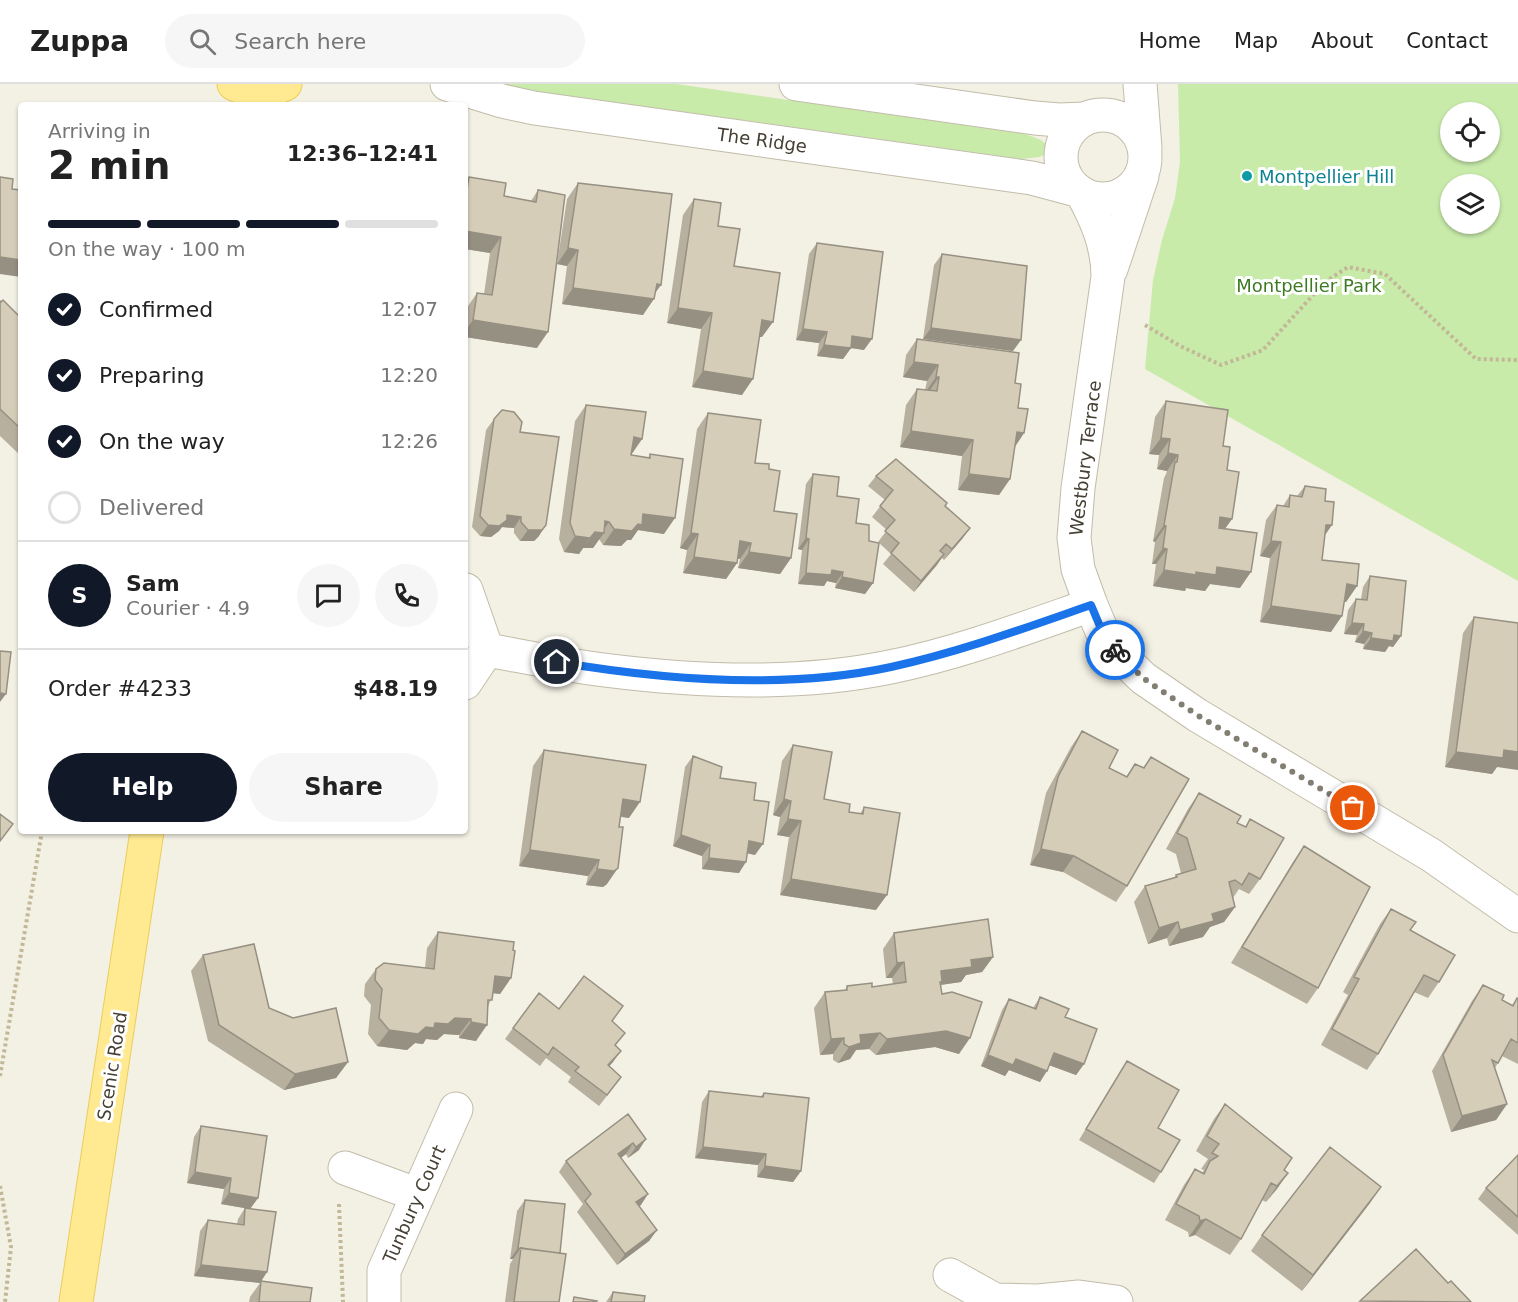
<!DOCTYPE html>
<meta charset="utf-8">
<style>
body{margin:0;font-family:"DejaVu Sans",sans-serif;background:#f6f6f6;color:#222;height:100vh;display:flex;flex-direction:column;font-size:22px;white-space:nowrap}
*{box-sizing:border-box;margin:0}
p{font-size:20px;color:#767676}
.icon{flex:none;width:33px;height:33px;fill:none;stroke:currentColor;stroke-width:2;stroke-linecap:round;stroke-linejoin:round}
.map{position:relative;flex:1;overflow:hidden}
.details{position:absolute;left:18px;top:18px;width:450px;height:732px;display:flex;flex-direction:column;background:#fff;border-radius:6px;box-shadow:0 2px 4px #0004}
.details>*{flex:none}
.tools{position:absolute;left:1440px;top:18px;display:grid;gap:12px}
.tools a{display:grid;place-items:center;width:60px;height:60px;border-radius:50%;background:#fff;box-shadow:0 2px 4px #0004;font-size:30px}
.pin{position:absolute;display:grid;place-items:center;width:51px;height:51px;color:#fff;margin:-26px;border:3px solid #fff;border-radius:50%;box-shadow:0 2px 6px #0007}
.courier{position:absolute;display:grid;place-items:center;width:60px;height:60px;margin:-30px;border:4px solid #1a73e8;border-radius:50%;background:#fff;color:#222;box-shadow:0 2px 8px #0007}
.head em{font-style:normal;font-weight:700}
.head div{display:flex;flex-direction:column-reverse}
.head{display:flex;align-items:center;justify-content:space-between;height:102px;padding:0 30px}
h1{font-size:39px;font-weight:700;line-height:45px}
.bar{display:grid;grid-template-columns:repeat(4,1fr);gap:9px 6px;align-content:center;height:72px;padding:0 30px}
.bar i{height:8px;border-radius:4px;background:#e0e0e0}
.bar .on{background:#111827}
.bar p{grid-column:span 4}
.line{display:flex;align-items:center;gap:15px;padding:0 30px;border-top:2px solid #e0e0e0}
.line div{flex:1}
.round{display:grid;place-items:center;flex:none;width:63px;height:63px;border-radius:32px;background:#f6f6f6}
ol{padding:0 30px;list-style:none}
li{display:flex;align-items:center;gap:18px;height:66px}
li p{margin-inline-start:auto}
li .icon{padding:6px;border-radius:50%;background:#111827;color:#fff;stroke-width:4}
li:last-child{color:#767676}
li i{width:33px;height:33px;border:3px solid #e0e0e0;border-radius:50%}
.action{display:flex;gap:12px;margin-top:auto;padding:12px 30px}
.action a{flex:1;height:69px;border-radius:36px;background:#111827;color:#fff;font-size:24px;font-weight:700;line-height:69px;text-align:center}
.action a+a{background:#f6f6f6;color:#222}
header{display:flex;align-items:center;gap:36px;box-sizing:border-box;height:84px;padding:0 30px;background:#fff;border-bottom:2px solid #e0e0e0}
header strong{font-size:28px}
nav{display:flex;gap:33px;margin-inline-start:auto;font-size:21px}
.search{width:420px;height:54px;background:#f6f6f6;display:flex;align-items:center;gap:15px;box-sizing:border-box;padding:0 21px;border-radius:33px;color:#767676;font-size:22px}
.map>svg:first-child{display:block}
</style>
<header>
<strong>Zuppa</strong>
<div class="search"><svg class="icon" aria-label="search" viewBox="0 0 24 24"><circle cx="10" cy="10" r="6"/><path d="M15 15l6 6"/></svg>Search here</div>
<nav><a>Home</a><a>Map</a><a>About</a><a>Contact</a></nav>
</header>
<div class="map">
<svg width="1518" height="1218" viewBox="0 0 1518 1218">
<rect width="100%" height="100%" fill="#f3f0e4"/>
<!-- green -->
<path fill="#c8ebaa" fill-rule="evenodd" d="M503,0h173l349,50 16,6 7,6 -1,8 -8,3 -17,2 -481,-67z
M1178,0h340v497l-373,-212 8,-89 9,-40 13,-42 5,-36zM1450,28h40v40h-40zM1450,100h40v40h-40z"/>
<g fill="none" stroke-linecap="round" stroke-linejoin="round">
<!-- minor casing -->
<g stroke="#c2bca9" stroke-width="35">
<path id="minor" d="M447,0l55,17 32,7 498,70 45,12
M796,0l239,34 24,2 26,-1
M1140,0l5,64
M1061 73a42 42 0 1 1 84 0a42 42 0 1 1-84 0Z
M1082,109c15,27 26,53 26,84l-30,211 -4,50 4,31 13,36 16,38 36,35 54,37 234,140 87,61
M1111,185l31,-93
M466,506l21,60
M487,566c39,7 78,15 117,20 94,12 194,16 286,-3 69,-14 135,-39 201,-62
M465,599l22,-33
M345,1084l73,27
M950,1191l45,25 43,1 41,-4 37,5
M384,1218v-31l72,-162"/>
</g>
<!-- major casing -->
<g stroke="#ebcd5a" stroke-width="35">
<path id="major" d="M234,0c18,8 33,9 51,0
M76,1218l71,-471"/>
</g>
<!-- path -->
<path stroke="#c2b796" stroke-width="4" stroke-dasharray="3 3" stroke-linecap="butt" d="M1145,241l35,21 41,19 42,-15 62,-68 23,-15 37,7 91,85 42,1
M0,992l42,-245
M0,1102l11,61 -6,55
M339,1120l4,98"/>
<!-- minor -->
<use href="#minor" stroke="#fff" stroke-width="33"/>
<!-- major -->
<use href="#major" stroke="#ffea92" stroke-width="33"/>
</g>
<!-- wall -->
<path fill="#b8b09f" d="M469,93l35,19 27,5 7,-11 -1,158 -72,-11 1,-28 11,-16 7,1 6,-41 -25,-4v-66z
M578,99l83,102 -6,8 -12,22 -81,-11 5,-38 -10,-2 10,-65z
M694,115l24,27 44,111h-3l-17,58 -50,-8 9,-58 -34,-6 16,-108z
M817,159l47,107 -13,-2 -8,11 -26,-3 2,-13 -23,-3 13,-86z
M942,170l71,97 -90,-12 11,-74z
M0,217l20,16 1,-1v140l-21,-20z
M917,255l98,44 3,25 6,25 -9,14 -5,32 -11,16 -41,-5 4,-34 -62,-9 6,-42 11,-16 8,1 2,-9 -24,-4 3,-22z
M1166,317l57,45 9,73 -7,10 15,59 -30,-4 -5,7 -19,-3 -1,3 -32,-5 3,-22h-4l3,-22 -2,-1 11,-63 2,-4 1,-3 -10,-2 2,-14 -10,-1 6,-37z
M586,321l56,34 -11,16 17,3 2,-4 14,80 -26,-4 -7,10h-4l-6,6 -18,-1 -4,-6 -6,9h-10l-4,6 -15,-2 -5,-13 16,-118z
M708,329l47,50 19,48 17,47 -11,16 -42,-6 2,-9h-2l-1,4 -11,16 -43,-6 4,-23 -7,-2 17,-119z
M494,335l26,13 19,104 -5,5h-14l-6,-8v-5l-12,-1 -3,4 -8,6 -11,-1 -8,-9 14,-97z
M813,390l24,22 32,45 4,42 -8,11 -30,-6 1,-5 -9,-2 -3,5 -26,-2 4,-34 -4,-1 8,-65z
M876,392l69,30 25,22 -8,11 -18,21 -2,-2 -28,34 -31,-28 8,-10 -13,-12 9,-12 -15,-13 13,-17 -17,-14z
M1305,402l20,15v35l-3,24 35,26 -11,16 -2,-1 -13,31 -71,-10 10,-64 -10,-2 6,-36 11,-15 6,1 7,-11 7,1z
M1370,492l31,60 -8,11 -4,-1 -4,6 -22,-3 1,-5 -9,-2 2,-7 -13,-1 4,-24 8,-11h5l2,-12z
M1474,533l23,150 -5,7 -47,-7 18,-134z
M1082,647l27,37 17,9 9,-13 8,4 8,-11 -24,129 -11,16 -53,-30 -33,-7 16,-72 25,-46z
M793,661l31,54 25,13 11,2 4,-7 12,103 -96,-15 9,-58 -12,-2 3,-18 -7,-2 9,-54z
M544,666l85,68 -8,-1 -14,67 -4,3 -17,-2 2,-9 -69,-10 14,-100z
M693,672l27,22 34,22 1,55 -8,-2 -8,20 -37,-4v-13l-29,-10 12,-79z
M1199,709l38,30 8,4 5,-8 10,60 -11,15 -10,-5 -6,9 2,9 -11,15 -14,5 -7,10 -34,9 -2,-8 -19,6 -14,-42 11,-16 29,-8 2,-3 5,-2 -5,-19 -10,-5 22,-40z
M1304,762l14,142 -11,16 -76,-41 62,-101z
M1391,825l19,21 29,52 -11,16 -14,-6 -36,62 -11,16 -46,-25 27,-50 -5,-3 37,-68z
M438,848l73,46 -11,16 -7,-1 -17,48 -17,-3v-3l-15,-1 -7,6 -11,-1 -3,5 -8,-1 -8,7 -30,-4 -9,-12 3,-29 -7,-9 1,-12 11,-15 49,-1 2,-20z
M894,849l99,24 -11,15 -16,3 -5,7 -21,3 2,9 17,60 -24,-7 -59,8 -7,-6 -13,1 -6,9 -12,4 -5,-3v-6l-13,1 -6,-47 11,-16 20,-2 2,-4 25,1 21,-3 -1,-6h-6l-3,-29z
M203,871l66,53 79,54 -12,16 -52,12 -76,-49 -17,-70z
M1483,901l19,15 10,5 5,-7 1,1v65l-16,-8 -7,12 12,36 -11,16 -45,12 -19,-61 40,-70z
M1040,913l25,20 19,47 -8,11 -27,-10 -9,17 -31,-12 -4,6 -24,-10 21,-56 7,-11 24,9z
M559,925l53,13 4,24 -3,16 -4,4 4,22 -14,18 -31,-24 3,-5 -25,-19 -6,8 -35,-27 8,-11z
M1127,977l31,67 3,44 -7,11 -75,-43 41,-68z
M709,1007l51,6 4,-4 37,78 -8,11 -36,-5 1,-12 -63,-7 7,-56z
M1225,1020l59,66 4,3 -22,29 -4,-2 -21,39 -11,16 -35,-20 -6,2 -1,-5 -23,-12 19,-35 11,-16 7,4 2,-3 -3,-1 7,-10 -12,-8 18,-32z
M628,1030l11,36 -11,8 -2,-4 -5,4 20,47 -2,1 18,24 -8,11 -32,24 -40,-53 6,-8 -24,-32 7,-11z
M201,1042l57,72 -8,11 -29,-5 3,-15 -37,-6 7,-46z
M1518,1071v80l-40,-36 8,-11z
M525,1116l35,53 -1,49h-54l5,-38 3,-5h-3l7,-48z
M1370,1119l-68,88 -51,-40 11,-16z
M245,1124l22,64 -6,9 49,21h-61l1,-5 10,-14 -66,-7 6,-45 8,-11 29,4 1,-5z
M613,1208l31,10h-38z"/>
<!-- shaded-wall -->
<path fill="#969082" d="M465,147l36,6 -11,16 -25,-4z
M568,164l10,2 -11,16 -10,-2z
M0,173l21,3v17l-21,-3z
M657,200l4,1 -10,13 3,1 -11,16 -81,-11 11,-16z
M678,224l34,5 -11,16 -34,-6z
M473,236l75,12 -11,16 -72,-11v-6z
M762,236l11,2 -11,15 -11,-1z
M931,244l90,12 -8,11 -90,-12z
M803,245l24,3 -8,11 -23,-3z
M852,252l20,3 -8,11 -19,-3z
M824,261l27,3 -8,11 -26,-3z
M914,278l24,3 -11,16 -24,-4z
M703,287l50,8 -11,16 -50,-8z
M936,293h3l-11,16h-3z
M911,347l62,9 -11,16 -62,-9z
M1017,348l7,1 -11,16z
M634,353l8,2 -11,16z
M1161,354l9,1 -11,16 -10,-1z
M1168,369l10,2 -11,16 -10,-2z
M969,390l41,5 -11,16 -41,-5z
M643,430l32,4 -11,16 -26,-4 -7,10h-4l-6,6 -18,-1 11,-16z
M507,431l14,2 -7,11 -12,-1 -3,4 -8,6 -11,-1 8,-11z
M1220,433l12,2 -11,15 -12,-1z
M605,437l4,1 -7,10 2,1 -11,15h-10l12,-16z
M546,441l-7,11 -5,5h-14l8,-11z
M1164,441l2,1 -11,16 -2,-1z
M1326,441h6l-11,16z
M970,444l-8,11 -18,21 8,-11z
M691,449l7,1 -11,16 -7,-2z
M575,452l15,2 -11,16 -15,-2z
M806,454l3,1 -7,11 -4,-1z
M740,457l11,2 -11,16 -11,-2z
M1271,457l10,1 -11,16 -10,-2z
M1163,464l4,1 -11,15h-4z
M749,468l42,6 -11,16 -42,-6z
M944,470l-7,11 -23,27 7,-11z
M694,473l43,6 -11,16 -43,-6z
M1217,483l34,5 -11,16 -30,-4 -5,7 -19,-3 -1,3 -32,-5 11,-16 32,2z
M832,486l11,2 -7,11 -9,-2 -3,5 -26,-2 8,-11z
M842,493l31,6 -8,11 -30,-6z
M1347,500l10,2 -11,16 -11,-2z
M1271,522l71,10 -11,16 -71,-10z
M1352,539l12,1 -7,11 -13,-1z
M1363,547l9,2 -8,11 -9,-2z
M1394,551l7,1 -8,11 -4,-1 -4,6 -22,-3 8,-11z
M0,609l6,1 -6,8z
M1504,666l14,2v18l-21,-3 -5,7 -47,-7 11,-15z
M623,715l17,3 -11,16 -17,-3z
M784,715l7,2 -11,16 -7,-2z
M788,735l13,2 -12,16 -12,-2z
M681,751l29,10 -8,11 -29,-10z
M749,757l14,3 -8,11 -14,-3z
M1041,765l33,7 -11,16 -33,-7z
M530,766l69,10 -11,16 -69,-10z
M709,774l37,4 -7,11 -37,-4z
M618,784l-11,16 -4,3 -17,-2 11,-16z
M791,795l96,16 -11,15 -96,-15z
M1235,823l-11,15 -14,5 -7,10 -34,9 11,-16 32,-16z
M1178,838l-11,16 -19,6 11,-16z
M993,873l-11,15 -16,3 -5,7 -21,3 1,-14 30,-11z
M904,878l-12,16h-6l11,-15z
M495,892l16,2 -11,16 -16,-2z
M455,934l16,1 -12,16 -15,-1 -7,6 -11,-1 -3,5 -8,-1 -8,7 -30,-4 12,-16 37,-3 9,-4z
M471,938l16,3 -11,16 -17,-3z
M946,947l24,7 -11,16 -24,-7 -59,8 11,-16z
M880,949l-11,16 -13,1 -6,9 -12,4 11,-16 11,-12z
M844,954l-11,16 -13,1 11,-16z
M621,967l-8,11 -13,14 8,-11z
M1054,969l30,11 -8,11 -30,-11z
M988,971l28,4 31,12 -7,11 -31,-12 -4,6 -24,-10z
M348,978l-12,16 -52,12 11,-16z
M1507,1020l-11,16 -45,12 11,-16z
M646,1055l-7,11 -11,8 8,-11z
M633,1059l-7,11 -15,11 7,-11z
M703,1063l63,7 -8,11 -63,-7z
M765,1082l36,5 -8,11 -36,-5z
M195,1088l36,6 -7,11 -37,-6z
M1288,1089l-11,16 -11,13 11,-16z
M1381,1103l-11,16 -68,88 11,-16z
M229,1109l29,5 -8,11 -29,-5z
M648,1110l-7,11 -12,8 7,-11z
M1206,1135l-11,16 -6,2 11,-16z
M657,1146l-8,11 -32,24 8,-11z
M518,1164l42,6 -39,-6 -8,11h-3z
M201,1181l66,7 -7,11 -66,-7z"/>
<!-- building -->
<path fill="#d6cdb9" stroke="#969082" stroke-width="1.5" d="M0,93l13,2 -1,10 9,1v70l-21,-3z
M469,93l37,6 -2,13 32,6 2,-12 27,5 -17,137 -75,-12 4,-27 15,2 9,-58 -36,-6v-29z
M578,99l94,11 -11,91 -4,-1 -3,15 -81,-11 5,-38 -10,-2z
M694,115l27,4 -3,23 22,3 -6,37 46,7 -7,49 -11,-2 -9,59 -50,-8 9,-58 -34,-5z
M817,159l66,9 -11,87 -20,-3 -1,12 -27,-3 3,-13 -24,-3z
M942,170l85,12 -6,74 -90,-12z
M3,216l17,17 1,-1v113l-21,-20v-108l1,1z
M917,255l102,14 -4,30 6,1 -3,24 10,1 -4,24 -7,-1 -7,47 -41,-5 4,-34 -62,-9 6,-42 20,2 2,-14h-3l2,-12 -24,-3z
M1166,317l62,9 -5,36 7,1 -3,23 12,2 -7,47 -12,-2 -1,11 38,5 -6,39 -34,-5 -1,8 -20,-3v3l-32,-5 3,-21 -4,-1 3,-22 -2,-1 11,-63h2l1,-7 -10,-2 2,-14 -9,-1z
M586,321l60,7 -4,27 -8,-2 -3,18 19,3v-4l33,5 -8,59 -32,-4 -1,11 -4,-1 -6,7 -18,-2 -5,-7 -4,-1 -1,12 -9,-1 -5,6 -15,-2 -5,-13z
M502,326l12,2 8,10 -2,10 39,5 -13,88 -4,5h-14l-7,-8v-5l-14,-2v5l-8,6 -11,-1 -8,-9 14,-97z
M708,329l53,7 -6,43 14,1v5l11,2 -6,40 23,3 -6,44 -42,-6 2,-9 -11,-2 -3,22 -43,-6 4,-23 -7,-1z
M896,375l51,44 -2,3 25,22 -18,21 -6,-5 -6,7 4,3 -23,27 -30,-28 8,-10 -14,-12 10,-11 -15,-14 13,-16 -17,-14z
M813,390l26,3 -2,19 22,3 -3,24 13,2v16l10,2 -6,40 -31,-6 1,-5 -11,-2 -1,5 -25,-2 3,-34 -3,-1z
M1305,402l21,3 -1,12 9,1 -2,23h-6l-4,35 37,4 -2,22 -10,-2 -5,32 -71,-10 10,-64 -10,-1 6,-36 12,2 1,-12 12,2z
M1370,492l36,5 -5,55 -7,-1 -1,6 -22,-3 1,-5 -9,-2 1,-7 -12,-1 4,-24 11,1z
M1474,533l44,6v129l-14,-2 -1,8 -47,-6z
M0,567l11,1 -5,42 -6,-1z
M1082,647l36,19 -9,18 18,9 8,-13 9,4 7,-11 38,22 -62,107 -53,-30 -33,-7 17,-72z
M793,661l39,7 -8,47 26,5 -1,8 14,2 1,-7 36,6 -13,82 -96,-16 10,-58 -13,-2 3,-18 -7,-2z
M544,666l102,15 -6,37 -17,-3 -4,28h4l-5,41 -4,3 -17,-2 2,-9 -69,-10z
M693,672l29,11 -2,11 36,5 -2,17 15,2 -6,42 -14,-3 -3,21 -37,-4 1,-13 -29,-10z
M1199,709l42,23 -4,7 9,4 4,-8 34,19 -24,41 -11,-6 -7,12 -7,-5 -6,2 6,25 -23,7 2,7 -34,9 -2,-8 -19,6 -14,-42 32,-9 -1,-2 20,-6 -9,-31 -10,-5z
M0,730l13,10 -13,17z
M1304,762l66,41 -52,101 -76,-41z
M1391,825l25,13 -6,8 45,25 -16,27 -15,-7 -46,79 -46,-25 27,-50 -5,-2z
M988,835l5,38 -22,3 1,7 -31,4 1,11h-2l2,12 10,-2 30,10 -12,36 -24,-7 -59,8 -7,-6 -20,2 1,8 -12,4 -5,-3v-6l-13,1 -6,-47 22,-2v-4l25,-3v4l34,-5 -2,-20 -7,1 -3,-30z
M438,848l76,10 -1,8 2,1 -4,27 -16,-2 -3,24h-4l-1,25 -16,-3v-3l-16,-1 -7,6 -13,-1 -1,5 -8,-1 -8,7 -29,-4 -10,-12 3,-29 -7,-9 1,-11 8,-6 50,6z
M254,860l15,64 24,10 43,-10 12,54 -53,12 -76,-49 -16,-70z
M584,892l39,30 -11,15 13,12 -10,12 6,6 -13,14 13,12 -14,18 -32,-24 4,-4 -26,-20 -5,8 -35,-27 26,-35 20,16z
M1483,901l21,10 -2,5 11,6 4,-8 1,1v44l-7,-4 -13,24 -6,-3 15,44 -45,12 -19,-61z
M1040,913l29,12 -4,8 32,12 -13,35 -30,-11 -7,18 -31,-12 -3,6 -25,-10 21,-56 27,10z
M1127,977l52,29 -21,38 22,12 -19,32 -75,-43z
M709,1007l54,6 1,-4 45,5 -8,73 -36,-5 1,-12 -63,-7z
M1225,1020l67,54 -8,12 4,3 -11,13 -6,-3 -30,56 -35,-20 -6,2 -1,-5 -23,-12 19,-35 9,5 6,-13 8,-5 -6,-3 7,-9 -12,-8z
M628,1030l18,25 -10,8 -3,-4 -15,11 30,40 -12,8 21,28 -32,24 -40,-53 6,-7 -25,-33z
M201,1042l66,10 -9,62 -29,-5 2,-15 -36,-6z
M1330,1063l51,40 -68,88 -51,-40z
M1518,1071v62l-32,-29z
M525,1116l40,4 -5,49 -42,-5z
M245,1124l31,4 -9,60 -66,-7 7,-45 36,5z
M521,1164l45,6 -7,48h-45z
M1416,1165l32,34 3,-2 20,21 -111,-1z
M261,1197l51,7 -2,14h-51z
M613,1208l32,4 -1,6h-33z
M574,1213l23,4 -1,1h-23z"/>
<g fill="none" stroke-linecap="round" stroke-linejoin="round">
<!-- done -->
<path stroke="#837e72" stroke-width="6" stroke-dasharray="0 10.8" d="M1115,566l28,28 54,37 156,93"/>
<!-- route -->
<path stroke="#1a73e8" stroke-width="8" d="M557,578c107,18 228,28 334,5 69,-15 134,-39 200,-62l16,38 8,7"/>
</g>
<!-- markers -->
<circle fill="#0f9aa8" stroke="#fff" stroke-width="2" cx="1247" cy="92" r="6"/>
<g text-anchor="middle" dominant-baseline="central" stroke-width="6" stroke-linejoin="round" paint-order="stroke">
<!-- street labels -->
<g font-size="18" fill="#464034" stroke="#fff">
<text transform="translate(762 56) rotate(8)">The Ridge</text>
<text transform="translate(1085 374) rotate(-83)">Westbury Terrace</text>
<text transform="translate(112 982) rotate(-81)">Scenic Road</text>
<text transform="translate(414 1120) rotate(-66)">Tunbury Court</text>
</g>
<!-- culture labels -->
<g font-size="18" fill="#0d838f" stroke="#fff" text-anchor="start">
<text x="1259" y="92">Montpellier Hill</text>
</g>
<!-- park labels -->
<g font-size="18" fill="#3d7b23" stroke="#fff">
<text x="1309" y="201">Montpellier Park</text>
</g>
</g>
</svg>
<div class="tools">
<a><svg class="icon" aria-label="locate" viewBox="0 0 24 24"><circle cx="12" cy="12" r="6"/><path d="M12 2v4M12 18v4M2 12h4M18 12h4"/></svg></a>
<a><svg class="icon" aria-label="layers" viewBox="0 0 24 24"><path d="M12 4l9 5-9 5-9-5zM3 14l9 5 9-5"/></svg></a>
</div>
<div class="pin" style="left:1353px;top:724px;background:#ea580c"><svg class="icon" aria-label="bag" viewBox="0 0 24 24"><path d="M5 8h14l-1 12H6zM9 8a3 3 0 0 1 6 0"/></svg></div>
<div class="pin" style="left:557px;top:578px;background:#1f2937"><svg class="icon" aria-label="home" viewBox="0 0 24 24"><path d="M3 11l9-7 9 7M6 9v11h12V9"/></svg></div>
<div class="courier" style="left:1115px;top:566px"><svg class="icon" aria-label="bike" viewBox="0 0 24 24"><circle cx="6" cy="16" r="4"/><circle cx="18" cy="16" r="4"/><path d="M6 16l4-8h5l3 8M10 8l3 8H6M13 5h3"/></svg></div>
<section class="details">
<div class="head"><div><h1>2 min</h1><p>Arriving in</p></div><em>12:36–12:41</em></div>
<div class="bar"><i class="on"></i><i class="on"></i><i class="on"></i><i></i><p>On the way · 100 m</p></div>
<ol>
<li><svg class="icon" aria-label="check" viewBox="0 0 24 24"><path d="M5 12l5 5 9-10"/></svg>Confirmed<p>12:07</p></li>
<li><svg class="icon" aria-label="check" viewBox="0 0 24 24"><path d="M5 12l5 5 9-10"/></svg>Preparing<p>12:20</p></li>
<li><svg class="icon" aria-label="check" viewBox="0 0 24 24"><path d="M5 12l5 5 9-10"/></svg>On the way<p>12:26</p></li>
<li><i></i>Delivered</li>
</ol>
<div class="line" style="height:108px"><b class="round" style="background:#111827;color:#fff">S</b><div><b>Sam</b><p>Courier · 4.9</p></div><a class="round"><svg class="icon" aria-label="chat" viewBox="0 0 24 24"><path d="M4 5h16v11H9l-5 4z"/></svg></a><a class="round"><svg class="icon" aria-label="phone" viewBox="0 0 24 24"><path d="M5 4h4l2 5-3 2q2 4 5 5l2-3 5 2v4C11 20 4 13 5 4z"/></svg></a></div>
<div class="line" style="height:78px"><div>Order #4233</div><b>$48.19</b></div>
<div class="action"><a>Help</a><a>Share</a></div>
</section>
</div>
